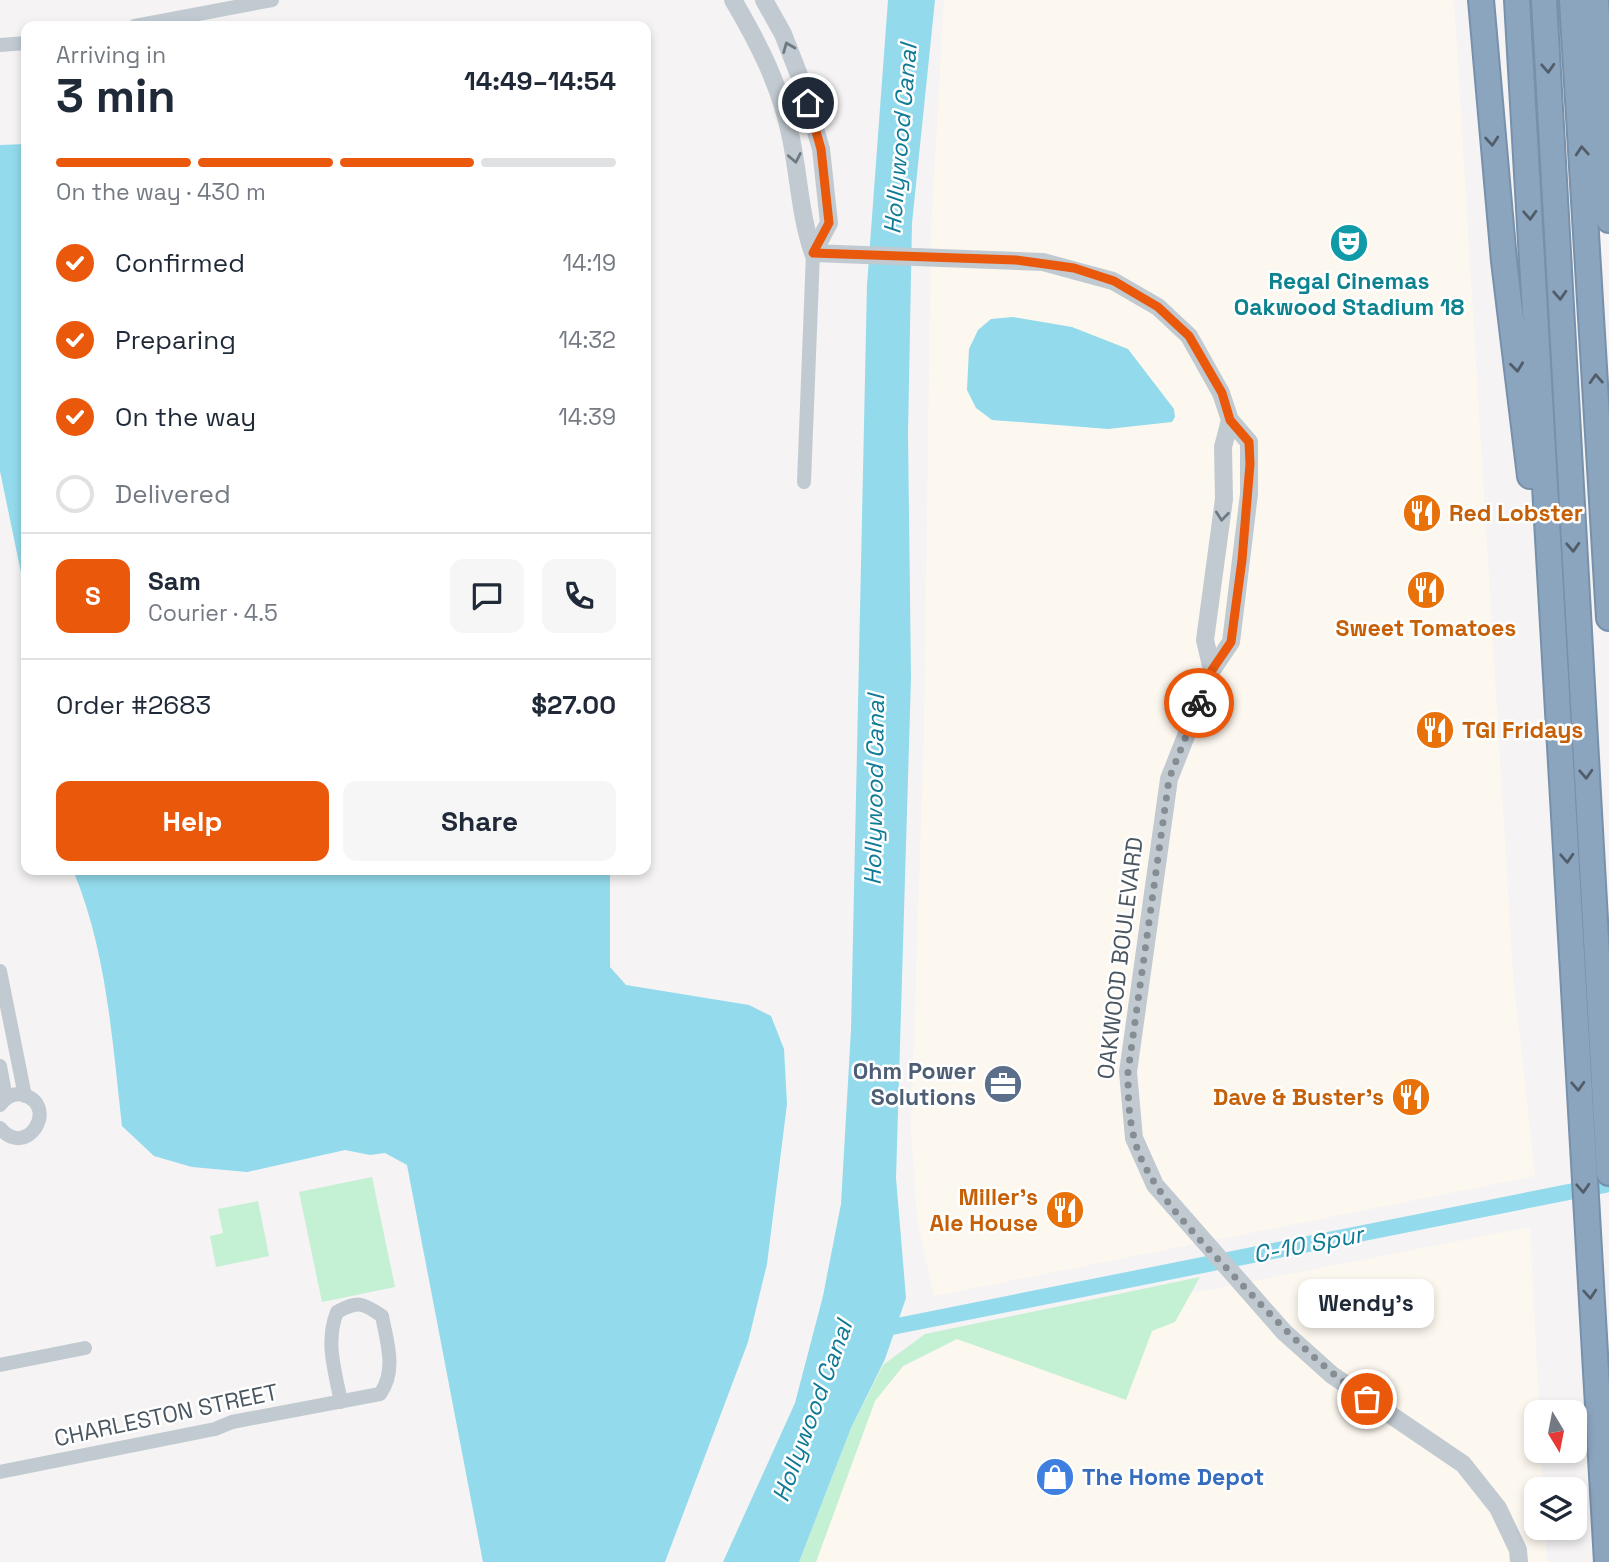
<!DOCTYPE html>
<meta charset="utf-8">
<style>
body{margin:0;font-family:"Space Grotesk",sans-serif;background:#f6f6f7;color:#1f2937;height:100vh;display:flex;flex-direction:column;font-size:26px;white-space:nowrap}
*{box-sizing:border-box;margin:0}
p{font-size:23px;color:#747a83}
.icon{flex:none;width:38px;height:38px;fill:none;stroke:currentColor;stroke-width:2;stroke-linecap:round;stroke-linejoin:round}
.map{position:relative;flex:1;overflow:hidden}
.drawer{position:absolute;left:21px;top:21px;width:630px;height:854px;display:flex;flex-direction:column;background:#fff;border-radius:14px;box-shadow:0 4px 10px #0003}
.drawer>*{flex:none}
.needle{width:46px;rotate:170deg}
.fabs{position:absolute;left:1524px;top:1400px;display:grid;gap:14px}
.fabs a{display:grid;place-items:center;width:63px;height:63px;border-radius:14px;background:#fff;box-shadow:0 4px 10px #0003;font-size:35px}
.pin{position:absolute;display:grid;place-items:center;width:60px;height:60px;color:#fff;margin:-30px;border:4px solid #fff;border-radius:50%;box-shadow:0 2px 7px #0007}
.courier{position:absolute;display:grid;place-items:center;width:70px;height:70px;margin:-35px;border:5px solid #ea580c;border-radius:50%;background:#fff;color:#222;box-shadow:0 2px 9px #0007}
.bubble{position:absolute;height:49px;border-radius:14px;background:#fff;box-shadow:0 4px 10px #0003;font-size:23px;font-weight:600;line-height:49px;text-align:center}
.summary em{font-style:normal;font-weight:600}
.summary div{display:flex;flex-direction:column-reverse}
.summary{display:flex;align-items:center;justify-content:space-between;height:119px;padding:0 35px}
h1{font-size:46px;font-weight:600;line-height:52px}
.bar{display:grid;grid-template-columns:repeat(4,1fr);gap:10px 7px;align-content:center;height:84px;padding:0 35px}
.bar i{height:9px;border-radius:5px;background:#e0e1e3}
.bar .selected{background:#ea580c}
.bar p{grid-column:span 4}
.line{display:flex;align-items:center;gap:18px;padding:0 35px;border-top:2px solid #e0e1e3}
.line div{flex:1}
.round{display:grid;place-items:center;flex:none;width:74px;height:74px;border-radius:14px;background:#f6f6f7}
ol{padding:0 35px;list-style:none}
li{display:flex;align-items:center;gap:21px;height:77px}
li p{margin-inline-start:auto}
li .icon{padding:7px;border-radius:50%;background:#ea580c;color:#fff;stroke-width:4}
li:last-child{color:#747a83}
li i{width:38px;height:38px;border:4px solid #e0e1e3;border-radius:50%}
.primary-button{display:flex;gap:14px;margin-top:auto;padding:14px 35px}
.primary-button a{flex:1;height:80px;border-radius:14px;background:#ea580c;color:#fff;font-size:28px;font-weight:600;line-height:80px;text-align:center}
.primary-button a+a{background:#f6f6f7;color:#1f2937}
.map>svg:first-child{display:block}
</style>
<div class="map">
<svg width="1609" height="1562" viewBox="0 0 1609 1562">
<rect width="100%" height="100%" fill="#f5f3f3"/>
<!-- commercial -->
<path fill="#fdf8ef" d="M944,0h510l59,975 22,201 -601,120 -17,-77 -6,-89 13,-397 7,-502z
M1530,1227l9,185h-3v39h5l2,38h-7v39h9l2,34h-731l59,-162 28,-33 54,-28z"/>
<!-- green -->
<path fill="#c4f0d4" d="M372,1177l23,110 -73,15 -23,-110z
M258,1201l11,55 -53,11 -6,-31 13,-3 -5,-24z
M1200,1277l-25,45 -23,9 -26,69 -169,-61 -54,27 -28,35 -59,161h-17l52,-134 32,-63 42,-31z"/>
<!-- water -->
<path fill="#92daec" d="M888,0h47l-23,223 -4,211 3,244 -15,500 10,120 -21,61 -34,69 -52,134h-76l72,-159 28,-107 18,-92 10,-174 16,-745z
M26,144v453l-26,-126v-326z
M1013,317l59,10 56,22 46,60 1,8 -3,5 -64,7 -116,-9 -16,-12 -9,-18 2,-41 9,-19 13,-11z
M73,870h537v97l16,18 123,20 22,11 13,33 3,55 -20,160 -19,78 -83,220h-182l-76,-397 -22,-12 -15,2 -25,-5 -98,22 -55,-5 -38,-11 -32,-30c-10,-87 -15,-174 -49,-256z"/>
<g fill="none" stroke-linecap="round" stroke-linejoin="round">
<!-- canal -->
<path stroke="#92daec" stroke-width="16" d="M877,1330l732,-146"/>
<!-- motorway casing -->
<g stroke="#7790ab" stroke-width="28">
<path id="motorway" d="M1481,0l23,261 26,215
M1517,0l90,1562
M1544,0l65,1173
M1572,0l37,618
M1596,0l13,220"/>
</g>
<!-- minor -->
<path stroke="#c1cad1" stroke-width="14" d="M135,26l137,-26
M0,45l26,-2
M804,482l9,-229
M0,971l25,125
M0,1066l6,32
M0,1105c6,-8 14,-13 24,-10 36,12 2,65 -24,33
M0,1365l85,-17
M0,1472l215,-43 17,-7 148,-28c17,-23 7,-52 2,-78 -20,-14 -25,-15 -45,-4 -12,30 -2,59 4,90"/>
<!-- tertiary -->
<path stroke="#c1cad1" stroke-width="18" d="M733,0c26,44 48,87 58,138 8,39 9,77 22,115
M764,0l19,34 18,46 20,69 8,74 -16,30
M813,253l230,9 70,19 45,26 31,29 32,57 9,27 19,22v52l-18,148 -19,28 -43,109 -41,293 6,66 21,47 129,147 48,43 131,89 35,44 20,42 1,12
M1212,670l-7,-30 19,-141 -1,-52 7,-27"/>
<!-- motorway -->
<use href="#motorway" stroke="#8ca5bf" stroke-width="24"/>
</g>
<!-- one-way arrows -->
<defs><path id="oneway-chevron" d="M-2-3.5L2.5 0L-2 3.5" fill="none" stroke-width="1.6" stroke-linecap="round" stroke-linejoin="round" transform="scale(1.75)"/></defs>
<g stroke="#6e7982">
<use href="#oneway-chevron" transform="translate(788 47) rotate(-112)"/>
<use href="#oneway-chevron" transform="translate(795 158) rotate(79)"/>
<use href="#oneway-chevron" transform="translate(1222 516) rotate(96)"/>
</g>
<g stroke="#515e6a">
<use href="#oneway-chevron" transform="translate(1548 68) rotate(87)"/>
<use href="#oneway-chevron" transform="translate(1492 141) rotate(85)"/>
<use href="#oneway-chevron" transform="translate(1582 151) rotate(-94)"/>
<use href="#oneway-chevron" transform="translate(1530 215) rotate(87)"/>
<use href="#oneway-chevron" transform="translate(1560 295) rotate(87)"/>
<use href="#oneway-chevron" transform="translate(1517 367) rotate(83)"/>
<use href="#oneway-chevron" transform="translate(1596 379) rotate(-93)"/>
<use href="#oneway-chevron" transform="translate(1573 547) rotate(87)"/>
<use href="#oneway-chevron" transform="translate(1586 774) rotate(87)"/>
<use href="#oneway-chevron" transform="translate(1567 858) rotate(87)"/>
<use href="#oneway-chevron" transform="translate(1578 1086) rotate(87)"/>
<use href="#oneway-chevron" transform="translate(1583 1188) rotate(87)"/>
<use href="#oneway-chevron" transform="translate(1590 1294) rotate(86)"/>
</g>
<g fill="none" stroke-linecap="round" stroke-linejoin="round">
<!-- done -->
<path stroke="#868d93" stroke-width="7" stroke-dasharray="0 12.6" d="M1199,703l-30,76 -41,293c0,29 1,57 12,84 20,45 58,81 91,117 44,46 83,90 136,126"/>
<!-- route -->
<path stroke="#ea580c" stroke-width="9" d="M808,103l13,46 8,74 -16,30 203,7 58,8 40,13 44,26 31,29 33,57 8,27 19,22 1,22 -8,96 -11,82 -19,28 -13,33"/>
</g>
<!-- icons -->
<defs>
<g id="theatre-disc" transform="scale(2.0125)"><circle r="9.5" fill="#0f9aa8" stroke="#fff"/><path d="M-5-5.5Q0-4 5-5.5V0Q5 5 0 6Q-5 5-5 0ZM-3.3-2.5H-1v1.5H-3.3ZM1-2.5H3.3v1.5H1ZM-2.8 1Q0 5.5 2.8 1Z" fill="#fff"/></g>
<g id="restaurant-disc" transform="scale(2.0125)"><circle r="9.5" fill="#e8710a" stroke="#fff"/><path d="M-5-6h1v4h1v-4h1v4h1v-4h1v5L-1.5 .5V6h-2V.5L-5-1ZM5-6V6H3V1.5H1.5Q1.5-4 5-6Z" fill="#fff"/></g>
<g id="office-disc" transform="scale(2.0125)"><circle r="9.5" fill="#5c6f8a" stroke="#fff"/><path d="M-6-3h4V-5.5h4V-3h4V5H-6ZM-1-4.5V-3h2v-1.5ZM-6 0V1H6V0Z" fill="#fff"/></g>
<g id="shop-disc" transform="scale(2.0125)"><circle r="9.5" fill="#3f7fe0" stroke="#fff"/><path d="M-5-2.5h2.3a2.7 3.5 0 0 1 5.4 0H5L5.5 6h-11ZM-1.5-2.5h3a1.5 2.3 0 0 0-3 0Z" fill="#fff"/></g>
</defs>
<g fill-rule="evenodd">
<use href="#theatre-disc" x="1349" y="243"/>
<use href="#restaurant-disc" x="1422" y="513"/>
<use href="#restaurant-disc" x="1426" y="590"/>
<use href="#restaurant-disc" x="1435" y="730"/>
<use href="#office-disc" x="1003" y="1084"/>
<use href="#restaurant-disc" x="1411" y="1097"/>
<use href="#restaurant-disc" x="1065" y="1210"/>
<use href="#shop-disc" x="1055" y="1477"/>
</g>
<g text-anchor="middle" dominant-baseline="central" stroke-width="5" stroke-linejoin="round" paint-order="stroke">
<!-- culture labels -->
<g font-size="23" font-weight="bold" fill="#0d838f" stroke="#fff">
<text x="1349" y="281">Regal Cinemas<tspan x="1349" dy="26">Oakwood Stadium 18</tspan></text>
</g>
<!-- food labels -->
<g font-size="23" font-weight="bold" fill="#c56008" stroke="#fff" text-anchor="start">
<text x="1449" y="513">Red Lobster</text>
<text x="1426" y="628" text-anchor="middle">Sweet Tomatoes</text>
<text x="1462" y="730">TGI Fridays</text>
<text x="1384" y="1097" text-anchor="end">Dave &amp; Buster's</text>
<text x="1038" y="1197" text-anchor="end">Miller's<tspan x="1038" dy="26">Ale House</tspan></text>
</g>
<!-- street labels -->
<g font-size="23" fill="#4a5660" stroke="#fff">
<text transform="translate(1120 958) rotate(-83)">OAKWOOD BOULEVARD</text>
<text transform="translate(166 1415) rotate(-12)">CHARLESTON STREET</text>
</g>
<!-- service labels -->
<g font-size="23" font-weight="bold" fill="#4e5e75" stroke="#fff" text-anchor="end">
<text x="976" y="1071">Ohm Power<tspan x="976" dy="26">Solutions</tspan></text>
</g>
<!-- shop labels -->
<g font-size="23" font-weight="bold" fill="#366cbe" stroke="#fff" text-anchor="start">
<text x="1082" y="1477">The Home Depot</text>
</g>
<!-- water labels -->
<g font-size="24" font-style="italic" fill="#0f7b96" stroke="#fff">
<text transform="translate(900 139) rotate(-85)">Hollywood Canal</text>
<text transform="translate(874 790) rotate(-89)">Hollywood Canal</text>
<text transform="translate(1308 1244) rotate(-11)">C-10 Spur</text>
<text transform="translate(812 1411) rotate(-70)">Hollywood Canal</text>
</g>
</g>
</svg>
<div class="fabs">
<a><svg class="needle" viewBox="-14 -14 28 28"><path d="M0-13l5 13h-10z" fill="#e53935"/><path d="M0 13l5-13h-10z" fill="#747a83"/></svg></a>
<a><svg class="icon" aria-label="layers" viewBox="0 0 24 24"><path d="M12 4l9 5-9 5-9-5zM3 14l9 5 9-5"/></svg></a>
</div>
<div class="pin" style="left:1367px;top:1399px;background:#ea580c"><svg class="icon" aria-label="bag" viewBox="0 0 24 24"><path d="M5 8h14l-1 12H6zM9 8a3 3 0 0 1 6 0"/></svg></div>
<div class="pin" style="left:808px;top:103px;background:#1f2937"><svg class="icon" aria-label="home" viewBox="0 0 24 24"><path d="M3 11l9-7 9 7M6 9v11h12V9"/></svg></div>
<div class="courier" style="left:1199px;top:703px"><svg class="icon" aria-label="bike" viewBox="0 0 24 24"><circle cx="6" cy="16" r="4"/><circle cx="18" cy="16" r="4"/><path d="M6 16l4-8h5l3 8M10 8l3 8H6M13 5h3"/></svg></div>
<div class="bubble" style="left:1298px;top:1279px;width:136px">Wendy's</div>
<section class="drawer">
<div class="summary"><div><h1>3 min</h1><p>Arriving in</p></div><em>14:49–14:54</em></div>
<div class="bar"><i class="selected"></i><i class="selected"></i><i class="selected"></i><i></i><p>On the way · 430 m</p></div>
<ol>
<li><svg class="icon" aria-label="check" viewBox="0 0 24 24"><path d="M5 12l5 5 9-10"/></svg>Confirmed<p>14:19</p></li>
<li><svg class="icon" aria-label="check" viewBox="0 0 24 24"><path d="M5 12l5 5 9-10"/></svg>Preparing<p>14:32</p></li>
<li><svg class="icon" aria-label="check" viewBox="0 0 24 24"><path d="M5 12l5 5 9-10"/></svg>On the way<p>14:39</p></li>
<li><i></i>Delivered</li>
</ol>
<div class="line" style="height:126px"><b class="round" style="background:#ea580c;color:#fff">S</b><div><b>Sam</b><p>Courier · 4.5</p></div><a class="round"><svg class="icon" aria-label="chat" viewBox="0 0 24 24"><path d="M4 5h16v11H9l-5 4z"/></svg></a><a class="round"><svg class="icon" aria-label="phone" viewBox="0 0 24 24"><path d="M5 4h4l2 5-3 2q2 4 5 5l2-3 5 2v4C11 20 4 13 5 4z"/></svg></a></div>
<div class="line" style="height:91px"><div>Order #2683</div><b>$27.00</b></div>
<div class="primary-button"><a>Help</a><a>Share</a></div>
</section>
</div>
